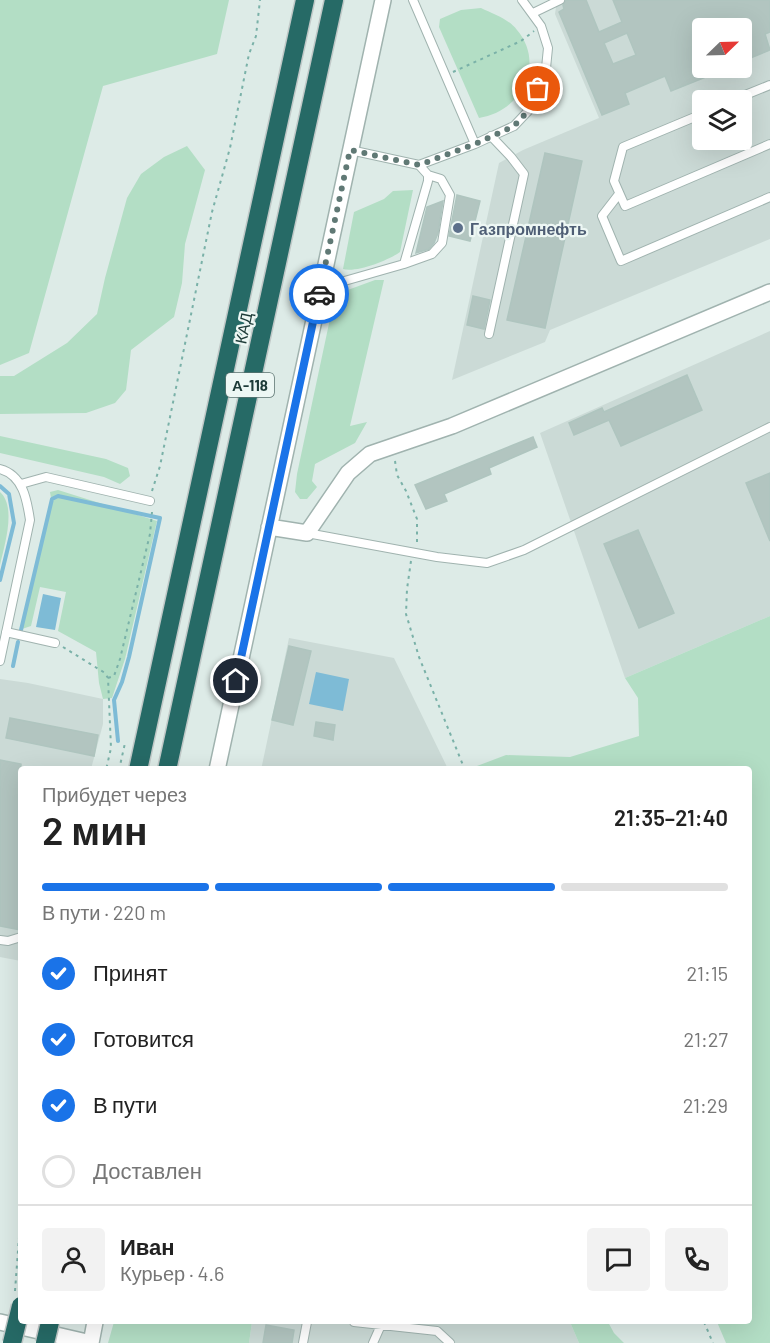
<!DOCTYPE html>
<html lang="ru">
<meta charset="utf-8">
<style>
body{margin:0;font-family:Barlow,sans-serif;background:#f2f2f2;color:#222;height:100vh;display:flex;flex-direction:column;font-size:22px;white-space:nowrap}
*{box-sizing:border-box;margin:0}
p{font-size:20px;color:#767676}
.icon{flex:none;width:33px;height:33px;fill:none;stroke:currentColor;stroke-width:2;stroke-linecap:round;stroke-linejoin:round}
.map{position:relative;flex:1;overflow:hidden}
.panel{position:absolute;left:18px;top:766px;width:734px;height:558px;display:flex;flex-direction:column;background:#fff;border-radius:6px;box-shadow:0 6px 24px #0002}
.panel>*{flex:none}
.needle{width:39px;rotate:67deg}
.buttons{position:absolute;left:692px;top:18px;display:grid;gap:12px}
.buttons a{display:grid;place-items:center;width:60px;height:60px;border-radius:6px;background:#fff;box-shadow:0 6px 24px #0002;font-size:30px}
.pin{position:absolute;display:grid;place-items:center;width:51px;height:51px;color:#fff;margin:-26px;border:3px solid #fff;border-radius:50%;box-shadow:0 2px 6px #0007}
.courier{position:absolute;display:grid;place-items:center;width:60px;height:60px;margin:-30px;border:4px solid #1a73e8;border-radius:50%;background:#fff;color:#222;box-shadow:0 2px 8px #0007}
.head em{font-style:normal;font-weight:600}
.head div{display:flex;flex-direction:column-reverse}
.head{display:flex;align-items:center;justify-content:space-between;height:102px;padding:0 24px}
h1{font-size:39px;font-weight:600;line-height:45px}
.bar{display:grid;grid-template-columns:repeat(4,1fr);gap:9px 6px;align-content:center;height:72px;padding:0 24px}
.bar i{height:8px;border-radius:4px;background:#e0e0e0}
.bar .selected{background:#1a73e8}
.bar p{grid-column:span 4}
.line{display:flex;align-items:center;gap:15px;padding:0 24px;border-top:2px solid #e0e0e0}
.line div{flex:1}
.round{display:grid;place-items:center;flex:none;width:63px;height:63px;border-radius:6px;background:#f2f2f2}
ol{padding:0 24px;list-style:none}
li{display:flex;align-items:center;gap:18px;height:66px}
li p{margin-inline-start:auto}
li .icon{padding:6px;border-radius:50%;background:#1a73e8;color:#fff;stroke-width:4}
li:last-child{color:#767676}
li i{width:33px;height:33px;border:3px solid #e0e0e0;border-radius:50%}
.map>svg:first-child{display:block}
</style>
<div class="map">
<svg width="770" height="1343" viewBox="0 0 770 1343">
<rect width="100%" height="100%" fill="#ddebe7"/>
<!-- built -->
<path fill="#cbdad6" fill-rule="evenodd" d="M557,0h213v239l-220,91 -5,12 -93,38 47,-217 24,-13 76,-32 -44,-104zM702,28h39v40h-39zM702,100h39v40h-39z
M770,331v285l-145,62 -85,-245z
M289,638l105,20 54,111 -187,1z
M0,679l28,4 75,16v25l-12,45 -70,1v191l-21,-4z
M252,1322h318l9,21h-330z"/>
<!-- green -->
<path fill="#b3dec5" d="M0,0h229l-12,54 -114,32 -74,267 -29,12z
M481,8c12,6 28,11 36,22 29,34 4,82 -38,88l-40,-91 1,-8 21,-9z
M187,146l18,24 -20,74 -3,39 -8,34 -43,33 -5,40 -11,13 -29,10 -86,1v-38h14l53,-33 30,-29 8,-36 22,-80 14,-24 23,-17z
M413,190l-13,62c-11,8 -43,21 -57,17l11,-57 30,-13 9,-8z
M375,280h9l-34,146 17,-4 -12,21 -40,21 -3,17 5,6 -10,12h-7l-5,-7 2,-18 37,-174 11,-9z
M0,436l106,23 22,9 2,8 -10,8 -16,-7 -104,-24z
M58,490l99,31 -32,138 -13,39 -9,1 -4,-16 -3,-31 -38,-21 8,-39 -26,-5 -9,39 -9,3 29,-131 -1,-6z
M0,492c17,15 4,54 0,73z
M770,616v727h-44l-9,-21h31v-552h-270l-1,-4 29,-11 64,2 69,-21 -1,-38 -13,-20z
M114,1322h138l-3,21h-141z
M570,1322h38l6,11 10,10h-45z"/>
<!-- water -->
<path fill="#7ebbd6" d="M43,594l18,4 -6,32 -19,-3z
M316,672l33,7 -6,32 -34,-7z"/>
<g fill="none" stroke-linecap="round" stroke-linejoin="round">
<!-- stream -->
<path stroke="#7ebbd6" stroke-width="4" d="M0,486l9,8 5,29 -14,57
M21,630l31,-131 6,-3 102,22 -31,139 -7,25 -8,18 4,41
M13,666l5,-24"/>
</g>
<!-- building -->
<path fill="#b2c5c0" stroke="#afc5bf" stroke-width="1.5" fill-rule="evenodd" d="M566,0h20l13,32 23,-10 -9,-22h157v32l-5,2 5,16 -29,12v-34h-39v40h26l-57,23 -6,-15 -40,17 4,11 -27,11 -43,-103 5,-3 -1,-4zM627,33l9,22 -23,9 -9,-21z
M545,153l37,8 -37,167 -38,-8z
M457,195l23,6 -10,40 -21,-5z
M443,201l-5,32 -4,10 -5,6 -13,4 11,-46z
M473,296l17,4 -6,29 -17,-4z
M687,375l15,35 -81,36 -12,-26 -35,15 -5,-12 33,-15 2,4z
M533,437l4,10 -48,21 2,6 -47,20 3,7 -21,8 -11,-24z
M770,473v68l-24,-58z
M638,530l36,83 -35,15 -35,-84z
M289,646l22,5 -18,74 -21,-5z
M10,718l88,17 -4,21 -88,-18z
M316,722l19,3 -2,15 -19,-4z
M0,760l21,4v166l-21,-4z
M266,1325l28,5 -2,13h-29z"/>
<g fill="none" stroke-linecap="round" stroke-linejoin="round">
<!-- lane casing -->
<g stroke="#a0b3af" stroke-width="10">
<path id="lane" d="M413,0l62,144
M533,13l27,-13
M733,100l37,-15
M702,114l-79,33 -9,34 11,25 145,-62
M350,150l69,15 56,-21 39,-18 16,-17 16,-41 2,-20 -7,-22 -19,-26
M619,194l-17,22 19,45 149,-64
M404,264l28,-10 10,-11 8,-48 -9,-16 -13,-4
M320,288l84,-24 24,-83v-6l-9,-10
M489,334l35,-160 -13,-17 -20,-21
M0,469c23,6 27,31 30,51l-30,141
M21,484l25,-7 104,24
M307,533l130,24 50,6 37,-13 246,-123
M6,632l49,11
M0,940l8,1 13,-4
M354,1322l83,9 13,12
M303,1343l4,-21
M373,1343l8,-18"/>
</g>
<!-- street casing -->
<g stroke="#a0b3af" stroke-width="18">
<path id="street" d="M269,527l38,6 41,-60 22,-19 82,-28 318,-134
M217,770l166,-770
M0,1322l91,21
M91,1343l4,-21"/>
</g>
<!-- highway casing -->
<g stroke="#c0c8c7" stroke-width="21">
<path id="highway" d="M138,770l167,-770
M167,770l167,-770"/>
</g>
<!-- path -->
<path stroke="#7ab1a8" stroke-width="2" stroke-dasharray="3 4.5" stroke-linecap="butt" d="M453,72l68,-31 13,-10
M395,461l2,14 9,16 11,28v24
M152,491l8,-25 52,-254 18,-64 19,-94 7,-18 4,-36
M411,561l-4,28 -1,25 13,43 46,113
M63,647l42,26 3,5 3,70 -5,22
M108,678l6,-2 6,-17 30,-125 2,-22
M119,770l6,-27
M15,1291l6,-80
M704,1322l9,21"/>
<!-- lane -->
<use href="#lane" stroke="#fff" stroke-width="8"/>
<!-- street -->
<use href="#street" stroke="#fff" stroke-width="15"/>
<!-- highway -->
<use href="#highway" stroke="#266a66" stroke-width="18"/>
<!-- highway-bridge casing -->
<g stroke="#c0c8c7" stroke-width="21" stroke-linecap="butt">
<path id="highway-bridge" d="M12,1343l9,-37
M45,1343l5,-21"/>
</g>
<!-- highway-bridge -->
<use href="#highway-bridge" stroke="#266a66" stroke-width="18"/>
</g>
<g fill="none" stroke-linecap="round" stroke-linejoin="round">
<!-- done -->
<path stroke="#607975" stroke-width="6" stroke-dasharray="0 10.8" d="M319,294l31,-144 69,15 56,-21 39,-18 16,-17 8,-20"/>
<!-- route -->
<path stroke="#1a73e8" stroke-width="8" d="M236,681l83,-387"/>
</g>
<!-- markers -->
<circle fill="#5c6f8a" stroke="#edf7f4" stroke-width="2" cx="458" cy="228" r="6"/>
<g text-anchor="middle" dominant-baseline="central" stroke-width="4.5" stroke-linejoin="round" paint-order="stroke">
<!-- shield labels -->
<rect fill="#edf7f4" stroke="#5b7370" stroke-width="1.5" x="226" y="373" width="48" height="24" rx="4.5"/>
<g font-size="15" font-weight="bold" fill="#1d3b38">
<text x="250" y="385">А-118</text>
</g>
<!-- service labels -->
<g font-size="16" font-weight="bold" fill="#4e5e75" stroke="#edf7f4" text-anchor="start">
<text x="470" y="228">Газпромнефть</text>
</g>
<!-- street labels -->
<g font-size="16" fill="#1d3b38" stroke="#edf7f4">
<text transform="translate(243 328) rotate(-78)">КАД</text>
</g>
</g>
</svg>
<div class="buttons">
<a><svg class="needle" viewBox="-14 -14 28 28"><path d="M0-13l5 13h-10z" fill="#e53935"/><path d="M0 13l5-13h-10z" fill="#767676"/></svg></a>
<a><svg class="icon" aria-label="layers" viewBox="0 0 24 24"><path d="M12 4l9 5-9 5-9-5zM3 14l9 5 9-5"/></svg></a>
</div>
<div class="pin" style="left:538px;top:89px;background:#ea580c"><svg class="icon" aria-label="bag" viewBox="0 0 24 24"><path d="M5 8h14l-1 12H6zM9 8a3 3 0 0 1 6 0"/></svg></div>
<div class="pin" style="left:236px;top:681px;background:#1f2937"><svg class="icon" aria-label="home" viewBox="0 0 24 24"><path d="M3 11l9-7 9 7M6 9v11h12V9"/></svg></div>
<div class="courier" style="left:319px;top:294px"><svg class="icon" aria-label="car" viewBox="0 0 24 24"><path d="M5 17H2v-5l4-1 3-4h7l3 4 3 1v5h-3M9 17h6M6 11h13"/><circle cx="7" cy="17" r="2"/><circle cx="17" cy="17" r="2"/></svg></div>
<section class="panel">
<div class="head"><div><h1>2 мин</h1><p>Прибудет через</p></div><em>21:35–21:40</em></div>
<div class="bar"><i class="selected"></i><i class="selected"></i><i class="selected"></i><i></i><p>В пути · 220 m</p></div>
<ol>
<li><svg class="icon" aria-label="check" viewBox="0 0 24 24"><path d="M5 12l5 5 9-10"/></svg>Принят<p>21:15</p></li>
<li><svg class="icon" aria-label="check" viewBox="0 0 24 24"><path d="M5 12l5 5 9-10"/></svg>Готовится<p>21:27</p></li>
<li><svg class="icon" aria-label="check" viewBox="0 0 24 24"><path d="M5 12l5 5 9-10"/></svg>В пути<p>21:29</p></li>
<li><i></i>Доставлен</li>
</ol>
<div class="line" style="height:108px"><a class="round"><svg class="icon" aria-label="person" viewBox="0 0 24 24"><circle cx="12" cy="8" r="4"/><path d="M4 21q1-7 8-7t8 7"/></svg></a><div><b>Иван</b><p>Курьер · 4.6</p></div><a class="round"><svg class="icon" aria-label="chat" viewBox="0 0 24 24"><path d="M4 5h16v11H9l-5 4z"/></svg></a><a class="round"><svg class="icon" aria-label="phone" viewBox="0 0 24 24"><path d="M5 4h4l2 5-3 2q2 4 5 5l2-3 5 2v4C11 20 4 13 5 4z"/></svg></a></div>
</section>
</div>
